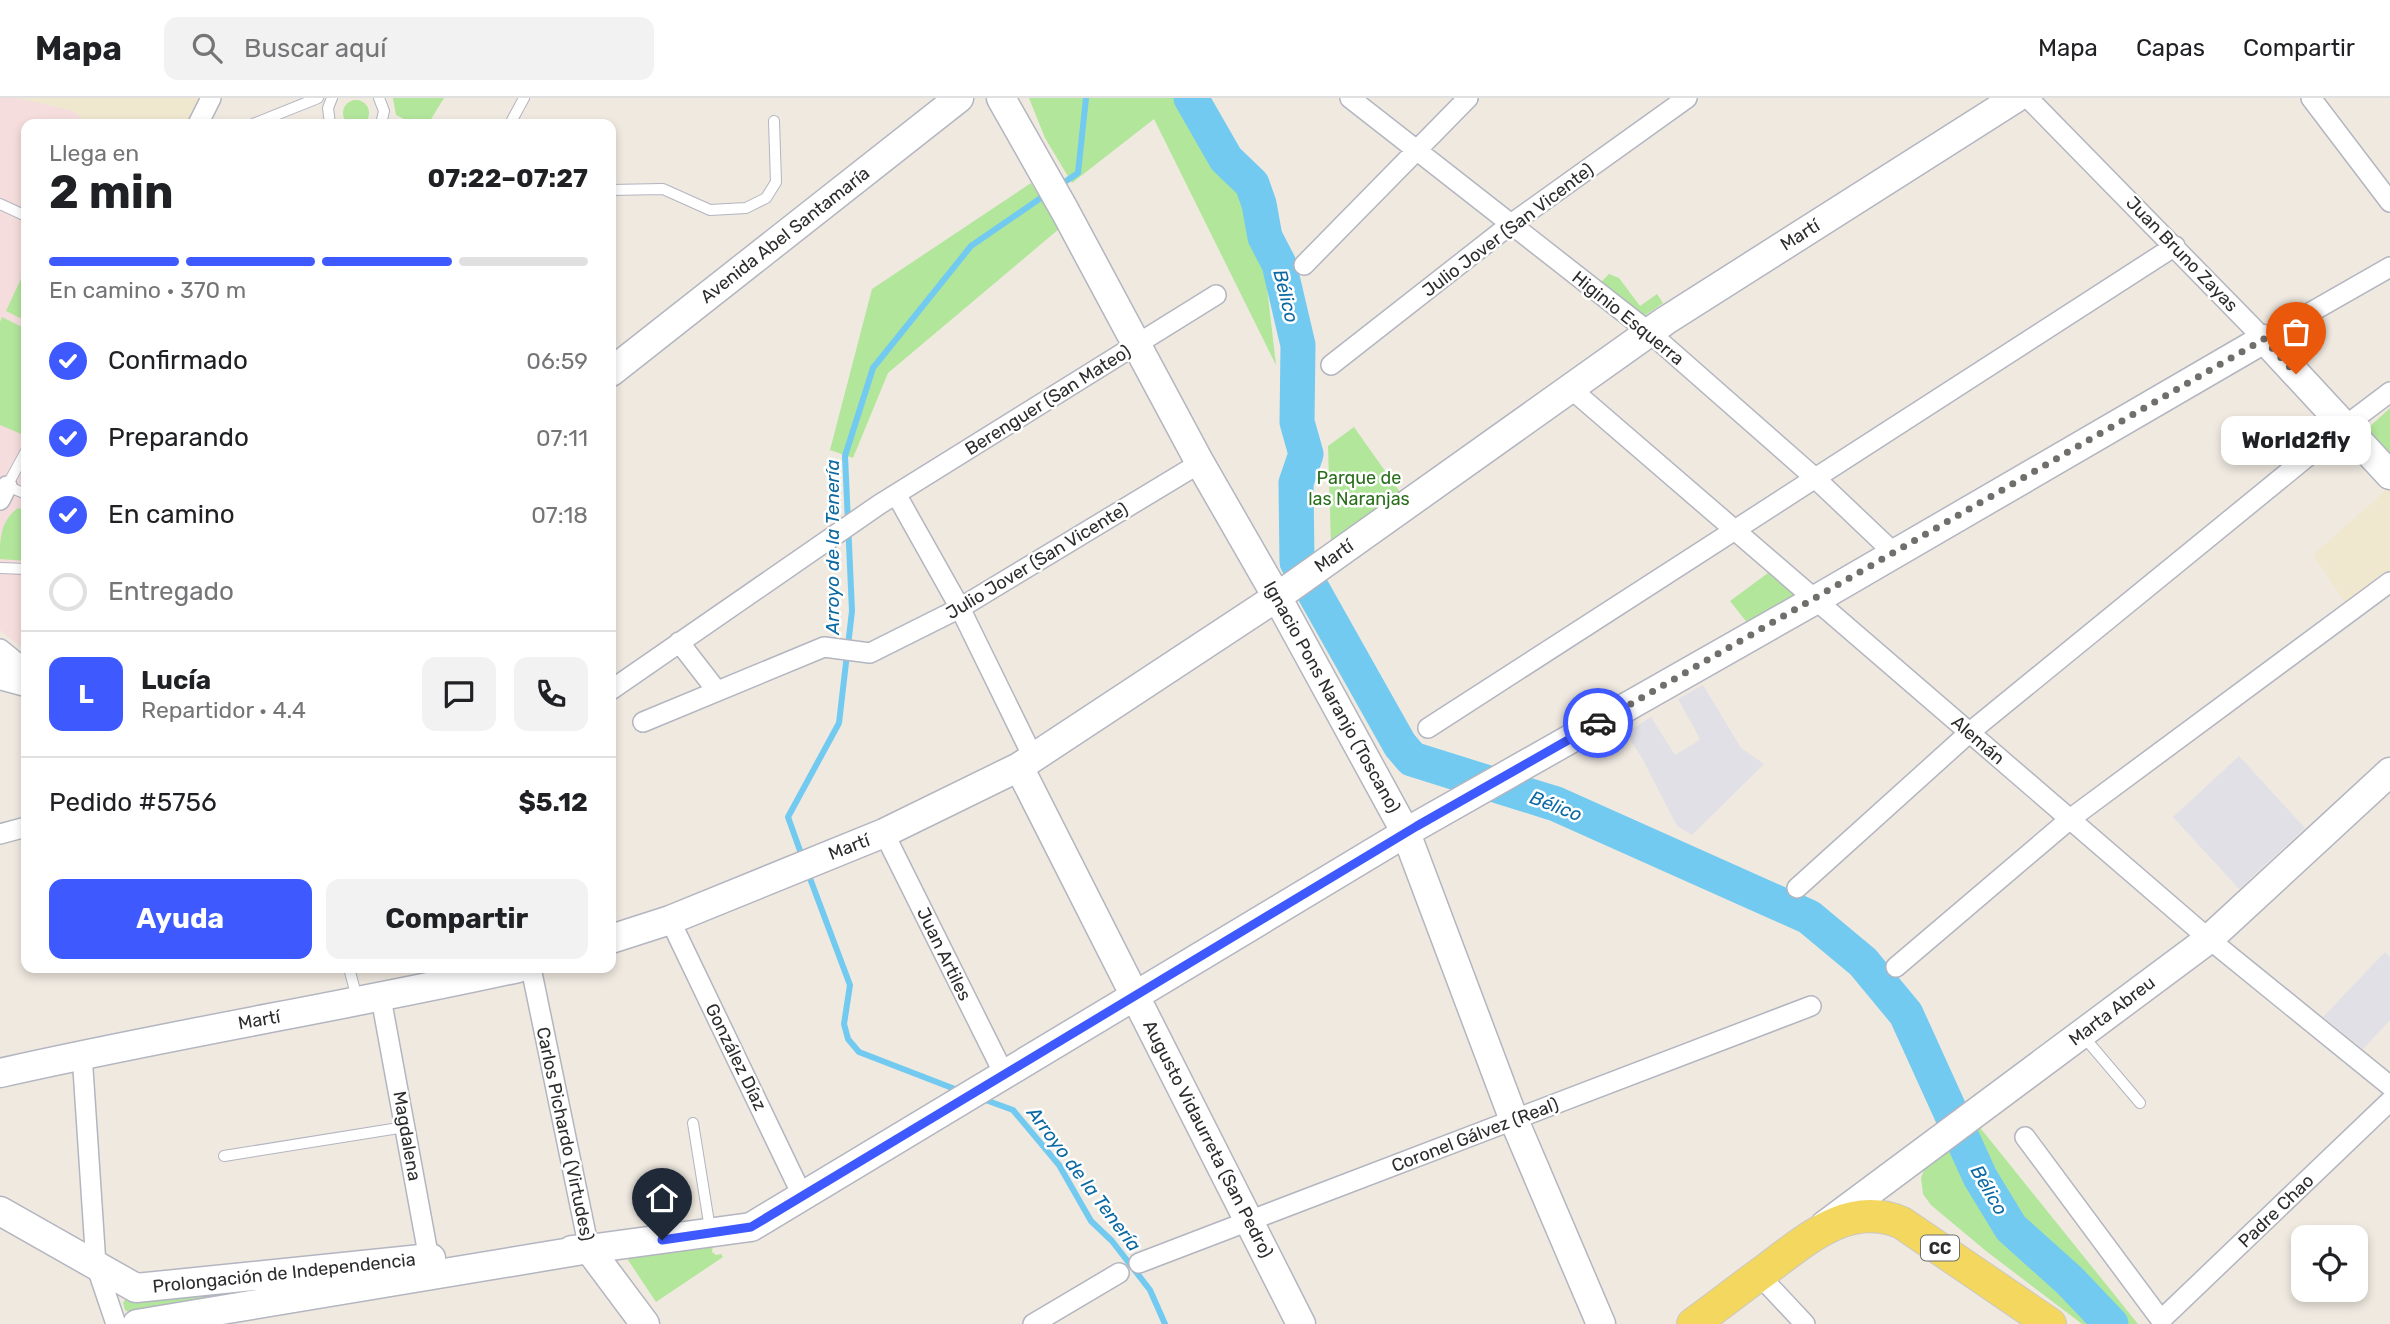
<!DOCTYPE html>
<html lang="es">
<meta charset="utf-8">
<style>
body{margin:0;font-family:Rubik,sans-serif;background:#f2f2f2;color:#202124;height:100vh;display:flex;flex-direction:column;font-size:26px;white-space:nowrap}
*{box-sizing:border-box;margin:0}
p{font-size:23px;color:#757577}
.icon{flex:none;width:38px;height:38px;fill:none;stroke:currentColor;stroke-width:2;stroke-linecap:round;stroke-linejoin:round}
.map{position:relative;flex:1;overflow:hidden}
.drawer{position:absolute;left:21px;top:21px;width:595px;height:854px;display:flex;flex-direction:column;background:#fff;border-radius:14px;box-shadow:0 4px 10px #0003}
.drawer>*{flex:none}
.controls{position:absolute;left:2291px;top:1127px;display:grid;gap:14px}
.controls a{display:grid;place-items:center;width:77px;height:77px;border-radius:14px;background:#fff;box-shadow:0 4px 10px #0003;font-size:35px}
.pin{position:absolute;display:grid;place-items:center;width:60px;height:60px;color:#fff;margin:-72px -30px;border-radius:50% 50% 50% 0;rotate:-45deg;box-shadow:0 0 7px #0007}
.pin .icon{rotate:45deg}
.courier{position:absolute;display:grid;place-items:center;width:70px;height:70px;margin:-35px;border:5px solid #3e59fd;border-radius:50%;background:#fff;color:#222;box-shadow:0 2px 9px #0007}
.bubble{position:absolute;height:49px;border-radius:14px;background:#fff;box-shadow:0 4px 10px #0003;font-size:23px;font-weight:700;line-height:49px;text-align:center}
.head em{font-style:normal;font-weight:700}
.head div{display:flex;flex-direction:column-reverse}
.head{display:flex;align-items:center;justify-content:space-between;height:119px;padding:0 28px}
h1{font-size:46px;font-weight:700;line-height:52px}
.bar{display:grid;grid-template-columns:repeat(4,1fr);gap:10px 7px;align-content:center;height:84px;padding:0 28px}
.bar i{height:9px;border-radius:5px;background:#e0e0e0}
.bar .active{background:#3e59fd}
.bar p{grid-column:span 4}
.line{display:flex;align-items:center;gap:18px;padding:0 28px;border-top:2px solid #e0e0e0}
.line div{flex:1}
.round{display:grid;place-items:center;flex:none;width:74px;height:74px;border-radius:14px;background:#f2f2f2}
ol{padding:0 28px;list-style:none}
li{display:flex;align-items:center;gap:21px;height:77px}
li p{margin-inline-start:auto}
li .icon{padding:7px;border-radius:50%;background:#3e59fd;color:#fff;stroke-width:4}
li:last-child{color:#757577}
li i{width:38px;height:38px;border:4px solid #e0e0e0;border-radius:50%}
.cta{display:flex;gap:14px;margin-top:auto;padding:14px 28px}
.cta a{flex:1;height:80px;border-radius:14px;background:#3e59fd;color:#fff;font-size:28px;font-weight:700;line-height:80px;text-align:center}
.cta a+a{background:#f2f2f2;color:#202124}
header{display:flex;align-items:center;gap:42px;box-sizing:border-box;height:98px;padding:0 35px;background:#fff;border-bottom:2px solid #e0e0e0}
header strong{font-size:33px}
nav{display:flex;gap:38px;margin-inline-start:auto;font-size:24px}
.search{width:490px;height:63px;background:#f2f2f2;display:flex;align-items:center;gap:18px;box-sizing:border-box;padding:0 24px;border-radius:14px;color:#757577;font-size:26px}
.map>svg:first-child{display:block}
</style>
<header>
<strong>Mapa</strong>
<div class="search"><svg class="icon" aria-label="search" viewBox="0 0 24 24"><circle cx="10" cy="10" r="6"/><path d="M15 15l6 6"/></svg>Buscar aquí</div>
<nav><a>Mapa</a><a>Capas</a><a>Compartir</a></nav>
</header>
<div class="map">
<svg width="2390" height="1226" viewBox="0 0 2390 1226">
<rect width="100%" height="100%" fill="#efe9e0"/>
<!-- industrial -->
<path fill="#e2e0e7" d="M1703,587l38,63 23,16 -72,71 -15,-9 -34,-66 -17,-27 25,-16 24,38 20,-12 5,-4 -22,-40z
M2239,658l66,72 -66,61 -66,-72z
M2385,854l5,5v63l-27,29 -40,-32z"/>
<!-- education -->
<path fill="#f0e7cf" d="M17,0h181l-12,26h-97l-16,-13z
M2390,362v114l-42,32 -35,-51 71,-63z"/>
<!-- medical -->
<path fill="#f5dddd" d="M0,0h17l56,13 16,13h-63v527l-26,-21z"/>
<!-- green -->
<path fill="#b2e69b" d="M393,0h51l-16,26h-14l-18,-9z
M1029,0h155l38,66 14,12 19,37 -3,20 12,29 12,103 -122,-246 -82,64 -27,-45z
M343 15a13 13 0 1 1 26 0a13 13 0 1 1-26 0Z
M1031,85l28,46 -171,144 -35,85 -23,-8 42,-161z
M26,170v53l-20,-10z
M1609,176l10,4 21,28 17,-12 6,9 -22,15 -42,-34z
M2,219l24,12v107l-26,-11v-103z
M2390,310v49l-24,-27z
M1354,329l48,68 -71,50 -3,-99z
M18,410l8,2v51l-26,-2c0,-20 0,-38 18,-51z
M1768,475l30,24 -49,28 -19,-24z
M1978,1027l160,199h-56l-96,-73 -55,-46 -8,-11 -2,-16 6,-16z
M713,1147l-1,7 4,3 5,-1 2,3 -67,45 -28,-42v-3z
M388,1172l-254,45 -9,-5 -2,-7 3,-5z"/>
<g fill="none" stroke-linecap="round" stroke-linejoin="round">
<!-- stream -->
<path stroke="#72caf1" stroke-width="6" d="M1060,87l18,-12 8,-75
M803,761l-15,-42 51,-94 13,-112 -7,-155 28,-88 98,-122 77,-53
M808,775l42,112 -6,39 4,15 11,13 101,39
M980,1000l33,12 46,55 32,56 21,20 38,49 15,34"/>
<!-- river -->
<path stroke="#72caf1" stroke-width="35" d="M1191,0l35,61 26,25 7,20 6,33 14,27 19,81 -1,77 9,32 -10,29 1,79 103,183 12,14 144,45 253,113 54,45 43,52 74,163 31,51 58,52 42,44"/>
<!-- lane casing -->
<g stroke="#b3b5c0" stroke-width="12">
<path id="lane" d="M379,0l5,13 -3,13
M253,26l65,-26
M330,26l-2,-16 4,-10
M510,26l14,-26
M611,92l52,-1 47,21 36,-2 20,-10 10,-16 -2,-61
M0,106l26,12
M26,353l-19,35 19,8
M0,470l26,1
M349,870l8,30
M2084,939l56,66
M693,1025l17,106
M224,1058l181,-29"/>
</g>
<!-- street casing -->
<g stroke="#b3b5c0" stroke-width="22">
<path id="street" d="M1350,0l299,234 166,146 79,75
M2028,0l236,241 126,-72
M2311,0l79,104
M198,26l13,-26
M1304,167l164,-167
M1331,267l180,-141 176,-126
M1570,290l639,551 181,147
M896,396l64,114 73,149
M0,402l7,-14
M679,544l38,49
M0,551l26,21
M611,592l269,-186 336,-209
M643,624l181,-75 46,6 90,-45 240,-145
M1428,630l747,-482
M884,735l120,241
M0,736l26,-7
M1797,790l173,-156 375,-306 45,-34
M670,822l132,275
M1896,869l174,-148 320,-237
M531,870l58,281
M381,900l50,272
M82,956l14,211 20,59
M2025,1039l136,183 229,-219
M1139,1165l672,-257
M1759,1177l46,49
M1033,1226l86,-51"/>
</g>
<!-- secondary casing -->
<g stroke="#b3b5c0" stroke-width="31">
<path id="secondary" d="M1001,0l64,113 135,252 77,134 129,236 108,287 87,204
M611,274l348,-274
M0,577l26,7
M1019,669l282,557
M611,841l59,-19 214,-87 135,-66 258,-170 388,-276 351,-223
M0,975c172,-39 346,-67 518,-105
M0,1113l136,77 295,-30
M1825,1127l384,-286 181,-167
M572,1152l17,-1 56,75
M137,1226l452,-75 162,-22 666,-401 398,-226 449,-261 126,136"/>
</g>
<!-- primary casing -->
<g stroke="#c8c8c8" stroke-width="34">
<path id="primary" d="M1693,1226c25,-18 49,-37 74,-55 40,-30 83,-69 135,-46l148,101"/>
</g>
<!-- lane -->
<use href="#lane" stroke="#fff" stroke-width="10"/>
<!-- street -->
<use href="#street" stroke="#fff" stroke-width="19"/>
<!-- secondary -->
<use href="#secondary" stroke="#fff" stroke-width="28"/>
<!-- primary -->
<use href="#primary" stroke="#f4d75f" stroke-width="32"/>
</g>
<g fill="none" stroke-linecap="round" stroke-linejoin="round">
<!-- done -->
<path stroke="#716f6c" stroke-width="7" stroke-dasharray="0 12.6" d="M1598,625l666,-384 32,35"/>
<!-- route -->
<path stroke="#3e59fd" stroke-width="9" d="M662,1142l89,-13 666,-401 181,-103"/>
</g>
<g text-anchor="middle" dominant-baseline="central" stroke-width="5" stroke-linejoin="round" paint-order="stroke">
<!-- shield labels -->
<rect fill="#fff" stroke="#6c6c6c" stroke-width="2" x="1921" y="1137.5" width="38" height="25" rx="5"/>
<g font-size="16" font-weight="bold" fill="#2d2d2d">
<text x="1940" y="1150">CC</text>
</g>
<!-- street labels -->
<g font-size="18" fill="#2d2d2d" stroke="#fff">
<text transform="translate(1508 132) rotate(-37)">Julio Jover (San Vicente)</text>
<text transform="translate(785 137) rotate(-38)">Avenida Abel Santamaría</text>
<text transform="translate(1800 137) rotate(-32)">Martí</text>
<text transform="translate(2182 156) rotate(46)">Juan Bruno Zayas</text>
<text transform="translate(1628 220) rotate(39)">Higinio Esquerra</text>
<text transform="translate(1048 302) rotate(-32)">Berenguer (San Mateo)</text>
<text transform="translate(1334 458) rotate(-35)">Martí</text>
<text transform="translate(1037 463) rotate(-31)">Julio Jover (San Vicente)</text>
<text transform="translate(1332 599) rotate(61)">Ignacio Pons Naranjo (Toscano)</text>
<text transform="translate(1978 642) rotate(41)">Alemán</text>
<text transform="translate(849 749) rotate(-21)">Martí</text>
<text transform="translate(944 856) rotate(64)">Juan Artiles</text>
<text transform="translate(2112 913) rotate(-37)">Marta Abreu</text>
<text transform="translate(259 922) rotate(-10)">Martí</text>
<text transform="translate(736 959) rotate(64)">González Díaz</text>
<text transform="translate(565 1036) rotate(78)">Carlos Pichardo (Virtudes)</text>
<text transform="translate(1475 1037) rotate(-21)">Coronel Gálvez (Real)</text>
<text transform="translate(407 1038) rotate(80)">Magdalena</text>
<text transform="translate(1208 1041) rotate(63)">Augusto Vidaurreta (San Pedro)</text>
<text transform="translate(2276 1113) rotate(-44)">Padre Chao</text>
<text transform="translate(284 1175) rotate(-6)">Prolongación de Independencia</text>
</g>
<!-- park labels -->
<g font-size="18" fill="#286e1a" stroke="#fff">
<text x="1359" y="380">Parque de<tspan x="1359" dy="21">las Naranjas</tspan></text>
</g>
<!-- water labels -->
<g font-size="19" font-style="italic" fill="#0b69a3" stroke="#fff">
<text transform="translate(1286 198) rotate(76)">Bélico</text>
<text transform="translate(832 449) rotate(-90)">Arroyo de la Tenería</text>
<text transform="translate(1556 708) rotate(21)">Bélico</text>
<text transform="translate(1084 1081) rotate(53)">Arroyo de la Tenería</text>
<text transform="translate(1989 1092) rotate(60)">Bélico</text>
</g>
</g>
</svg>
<div class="controls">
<a><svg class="icon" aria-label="locate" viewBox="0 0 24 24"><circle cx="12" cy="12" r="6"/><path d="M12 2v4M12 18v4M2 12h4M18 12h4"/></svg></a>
</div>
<div class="pin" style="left:2296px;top:276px;background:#ea580c"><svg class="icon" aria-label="bag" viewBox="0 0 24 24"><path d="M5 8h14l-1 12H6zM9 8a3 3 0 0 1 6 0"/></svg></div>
<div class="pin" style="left:662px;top:1142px;background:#1f2937"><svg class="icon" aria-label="home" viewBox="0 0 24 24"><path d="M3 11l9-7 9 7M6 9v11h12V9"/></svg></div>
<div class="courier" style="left:1598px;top:625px"><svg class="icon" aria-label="car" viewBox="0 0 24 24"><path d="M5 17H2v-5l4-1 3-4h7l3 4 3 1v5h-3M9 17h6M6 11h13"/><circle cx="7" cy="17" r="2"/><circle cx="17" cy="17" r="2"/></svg></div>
<div class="bubble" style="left:2221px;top:318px;width:150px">World2fly</div>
<section class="drawer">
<div class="head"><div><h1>2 min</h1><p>Llega en</p></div><em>07:22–07:27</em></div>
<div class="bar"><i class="active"></i><i class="active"></i><i class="active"></i><i></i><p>En camino · 370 m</p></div>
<ol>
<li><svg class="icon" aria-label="check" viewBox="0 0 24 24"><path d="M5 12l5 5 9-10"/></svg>Confirmado<p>06:59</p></li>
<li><svg class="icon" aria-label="check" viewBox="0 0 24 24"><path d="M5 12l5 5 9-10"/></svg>Preparando<p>07:11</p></li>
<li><svg class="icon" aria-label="check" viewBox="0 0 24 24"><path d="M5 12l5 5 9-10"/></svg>En camino<p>07:18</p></li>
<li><i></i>Entregado</li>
</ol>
<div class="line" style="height:126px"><b class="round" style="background:#3e59fd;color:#fff">L</b><div><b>Lucía</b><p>Repartidor · 4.4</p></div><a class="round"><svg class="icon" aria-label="chat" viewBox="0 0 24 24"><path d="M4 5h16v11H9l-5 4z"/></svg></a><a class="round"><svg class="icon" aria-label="phone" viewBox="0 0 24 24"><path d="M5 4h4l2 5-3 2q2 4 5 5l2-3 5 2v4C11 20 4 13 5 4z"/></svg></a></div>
<div class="line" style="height:91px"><div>Pedido #5756</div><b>$5.12</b></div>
<div class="cta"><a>Ayuda</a><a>Compartir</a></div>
</section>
</div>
